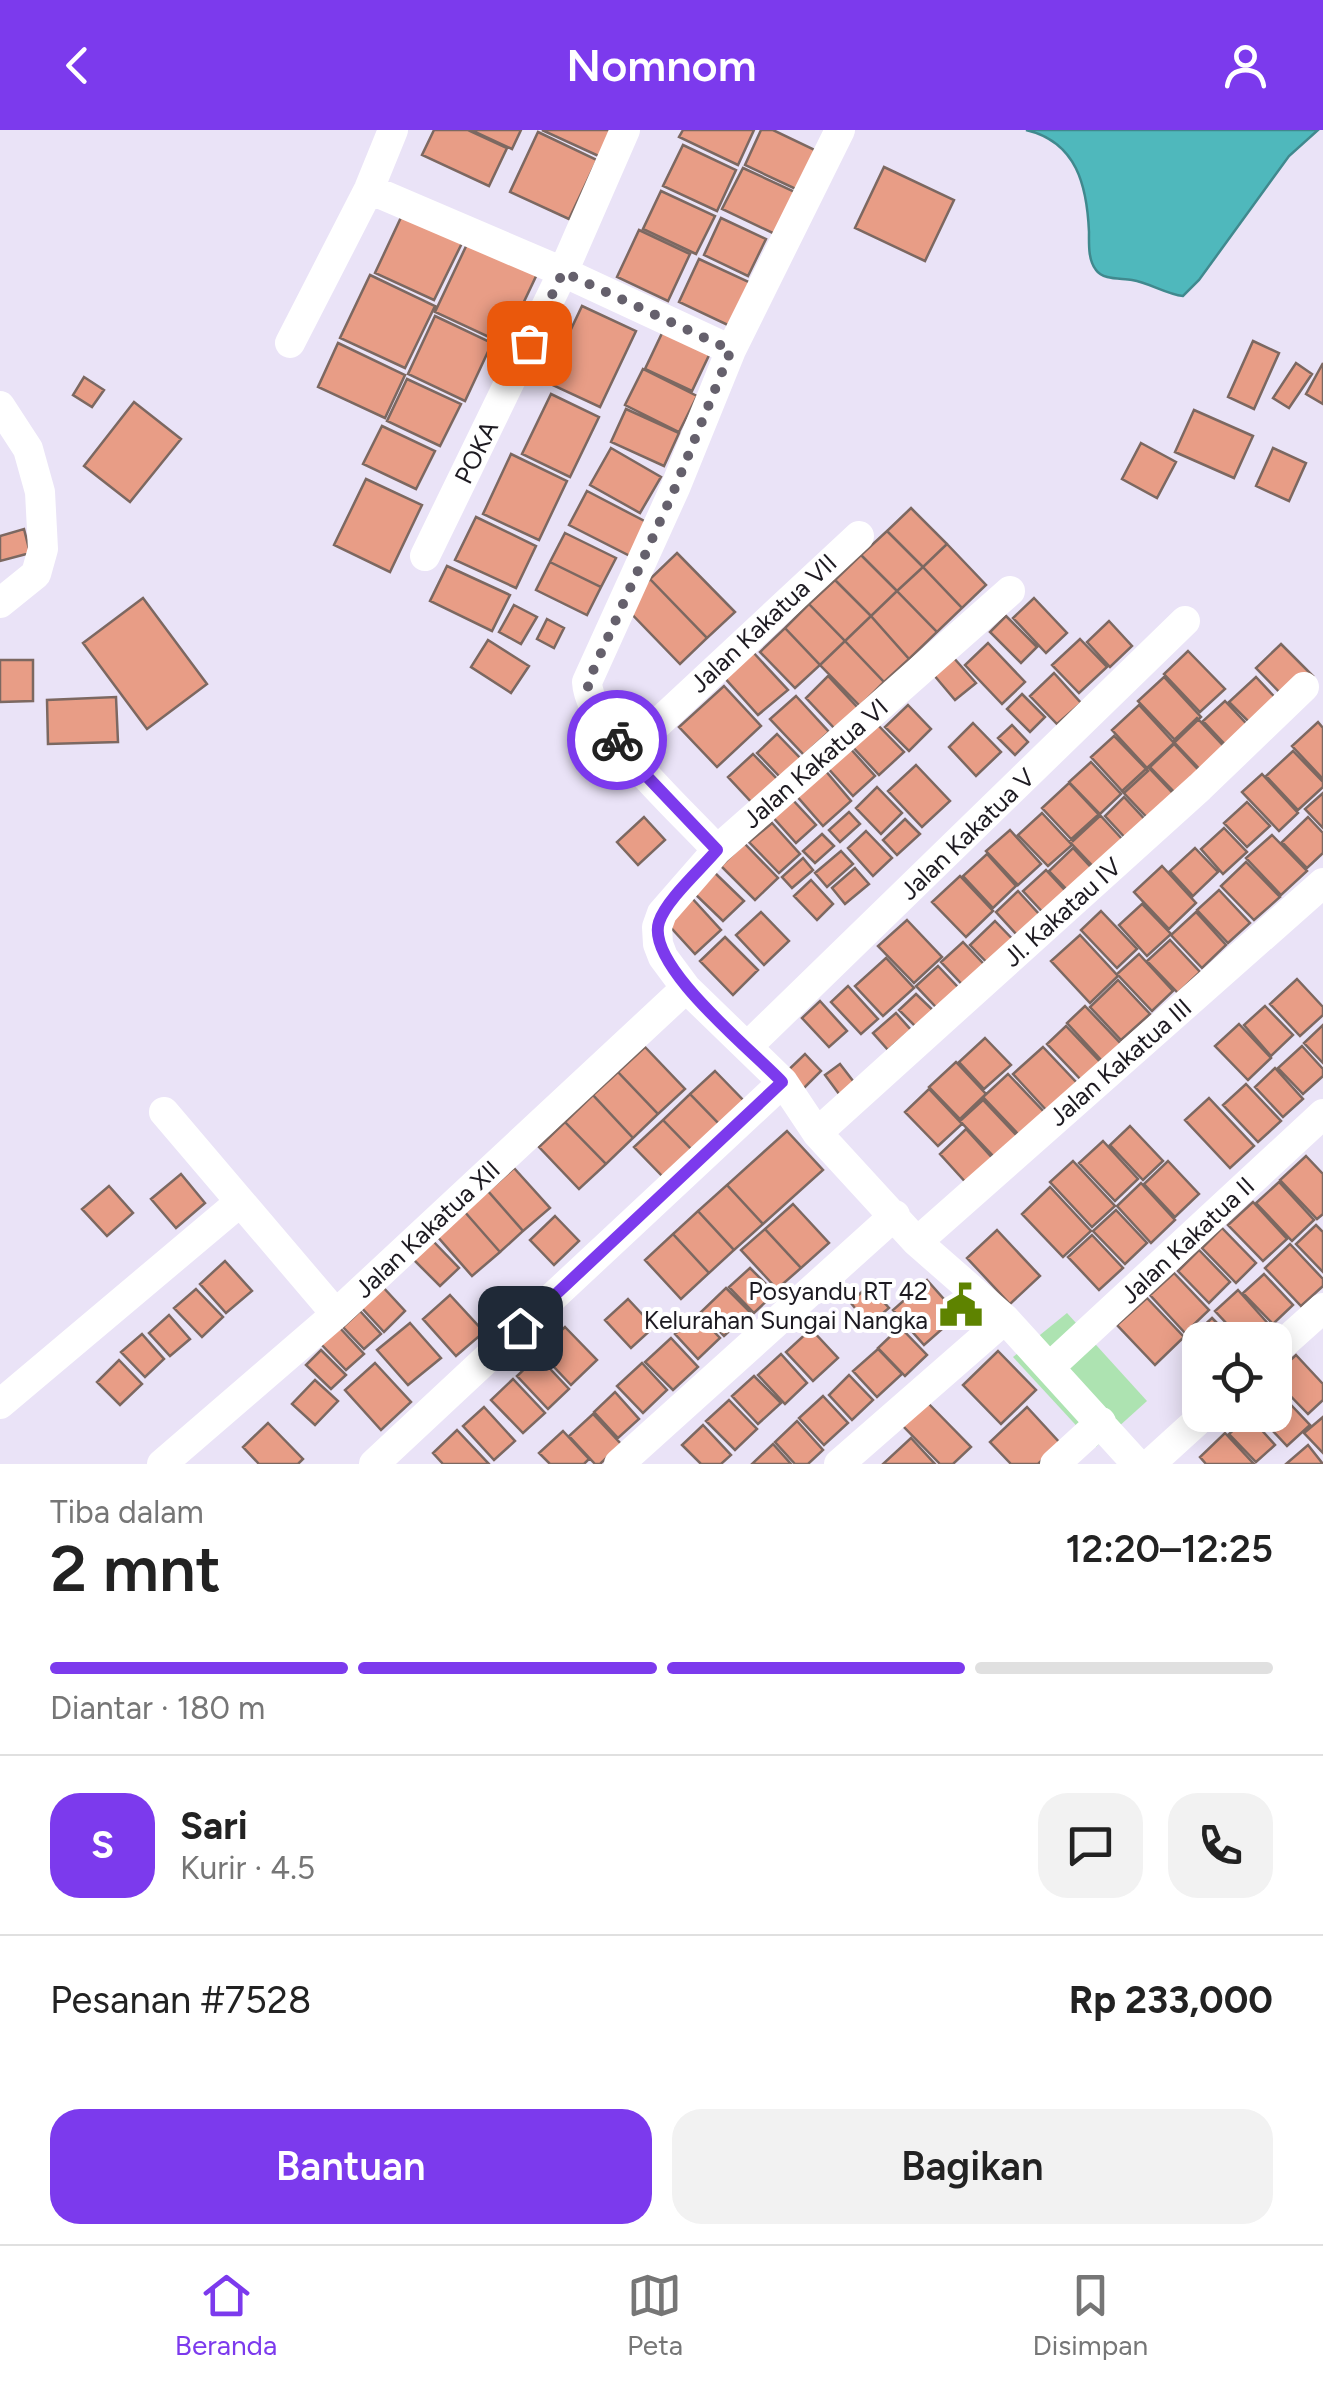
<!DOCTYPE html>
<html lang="id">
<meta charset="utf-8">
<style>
body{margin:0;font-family:Figtree,sans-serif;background:#f2f2f2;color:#222;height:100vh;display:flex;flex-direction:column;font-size:38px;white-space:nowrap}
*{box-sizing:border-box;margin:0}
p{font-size:32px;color:#767676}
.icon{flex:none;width:55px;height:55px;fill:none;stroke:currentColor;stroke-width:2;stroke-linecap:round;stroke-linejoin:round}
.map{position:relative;height:1334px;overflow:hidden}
.side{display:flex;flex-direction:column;background:#fff;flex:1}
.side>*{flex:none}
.fabs{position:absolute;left:1182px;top:1192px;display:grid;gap:20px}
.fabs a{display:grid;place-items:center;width:110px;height:110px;border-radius:20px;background:#fff;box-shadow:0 5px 25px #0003;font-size:50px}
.pin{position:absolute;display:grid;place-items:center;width:85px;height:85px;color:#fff;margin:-42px;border-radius:20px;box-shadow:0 5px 15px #0006}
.courier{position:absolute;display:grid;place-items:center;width:100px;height:100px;margin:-50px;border:8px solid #7c3aed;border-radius:50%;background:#fff;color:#222;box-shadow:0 2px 12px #0007}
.headline em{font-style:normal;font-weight:600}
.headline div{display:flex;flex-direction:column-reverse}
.headline{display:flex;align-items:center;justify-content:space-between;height:170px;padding:0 50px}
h1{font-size:65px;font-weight:600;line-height:75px}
.bar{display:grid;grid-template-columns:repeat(4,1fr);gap:15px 10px;align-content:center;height:120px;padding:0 50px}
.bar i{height:12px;border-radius:8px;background:#e0e0e0}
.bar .current{background:#7c3aed}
.bar p{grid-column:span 4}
.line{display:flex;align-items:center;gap:25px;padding:0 50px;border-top:2px solid #e0e0e0}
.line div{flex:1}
.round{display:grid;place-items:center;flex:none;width:105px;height:105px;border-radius:30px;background:#f2f2f2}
.primary-button{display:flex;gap:20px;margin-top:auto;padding:20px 50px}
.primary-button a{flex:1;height:115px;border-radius:30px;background:#7c3aed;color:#fff;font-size:40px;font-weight:600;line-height:115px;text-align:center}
.primary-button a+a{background:#f2f2f2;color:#222}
header{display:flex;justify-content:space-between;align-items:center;height:130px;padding:0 50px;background:#7c3aed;color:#fff;font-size:45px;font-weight:600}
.menu{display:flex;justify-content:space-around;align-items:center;height:140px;border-top:2px solid #e0e0e0;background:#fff;font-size:28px;color:#767676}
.menu a{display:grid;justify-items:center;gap:5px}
.menu .current{color:#7c3aed}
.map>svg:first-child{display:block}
</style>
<header><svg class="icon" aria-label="back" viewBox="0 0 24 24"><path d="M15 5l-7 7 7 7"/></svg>Nomnom<svg class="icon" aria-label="person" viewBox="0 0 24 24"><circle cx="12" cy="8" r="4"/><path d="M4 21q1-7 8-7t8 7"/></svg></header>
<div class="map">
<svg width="1323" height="1334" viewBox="0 0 1323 1334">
<rect width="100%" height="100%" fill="#eae3f7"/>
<!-- green -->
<path fill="#ade3b1" d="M1067,1183l80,88 -51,46 -83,-90z"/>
<!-- water -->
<path fill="#4fb8bc" stroke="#40898e" stroke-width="2.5" d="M1026,0h292l-29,26 -90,124 -16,16c-17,-2 -33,-13 -51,-16 -12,-2 -29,0 -36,-10 -8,-10 -7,-26 -7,-38 -2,-46 -12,-90 -63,-102z"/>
<!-- building -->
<path fill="#e89d86" stroke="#7c6861" stroke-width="2.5" d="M434,0h34l39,18 -18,38 -67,-31z
M471,0h50l-9,19z
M542,0h74l-13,28z
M683,0h71l-16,35 -59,-28z
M761,0h12l44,21 -19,39 -53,-25z
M538,2l59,28 -28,59 -59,-27z
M683,15l53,25 -19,41 -54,-25z
M884,37l70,33 -29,61 -70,-33z
M743,38l52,24 -20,42 -53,-25z
M661,61l54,25 -19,38 -53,-25z
M404,81l60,28 -30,61 -59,-27z
M721,88l45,21 -18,37 -44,-21z
M639,100l51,24 -22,47 -51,-24z
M469,110l69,32 -34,72 -69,-32z
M699,129l52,24 -21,43 -51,-24z
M370,145l65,31 -30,62 -65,-30z
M582,176l54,25 -36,76 -54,-25z
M435,186l57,27 -27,58 -57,-27z
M664,199l47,22 -19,40 -47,-22z
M1253,211l26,12 -25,56 -26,-12z
M338,213l67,32 -20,43 -67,-31z
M1296,233l16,11 -23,34 -16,-10z
M1323,233v41l-17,-10z
M643,239l54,27 -18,36 -54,-27z
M84,247l20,13 -12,17 -19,-12z
M407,249l54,25 -21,42 -53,-25z
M551,264l48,23 -29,60 -48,-23z
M134,272l47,37 -51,63 -46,-36z
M626,279l53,24 -15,33 -53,-24z
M1194,280l59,26 -19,42 -59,-26z
M382,296l53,25 -19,38 -53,-25z
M1141,313l35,19 -19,36 -35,-19z
M611,318l50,29 -21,36 -50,-28z
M1273,318l33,15 -17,38 -33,-15z
M511,324l56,27 -28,59 -56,-26z
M366,349l56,26 -32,67 -56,-27z
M587,361l67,35 -18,33 -67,-34z
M911,378l36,36 -24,23 -36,-36z
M476,387l60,29 -20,42 -61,-28z
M24,399l6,24 -30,8v-25z
M887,401l36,36 -26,24 -36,-36z
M565,403l51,25 -15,29 -51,-25z
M947,414l39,41 -24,23 -39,-41z
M677,423l58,59 -28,26 -57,-59z
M861,425l36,36 -26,25 -36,-36z
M550,432l51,25 -14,28 -51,-25z
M447,436l63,29 -18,36 -62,-30z
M923,437l39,41 -25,24 -40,-41z
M650,449l57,59 -27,26 -57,-59z
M835,450l36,36 -26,25 -36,-37z
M897,461l40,41 -28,27 -38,-43z
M143,468l64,86 -60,45 -64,-86z
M1034,468l33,35 -21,20 -33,-35z
M809,474l36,37 -25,24 -35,-37z
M514,475l23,12 -16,27 -22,-12z
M871,486l38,43 -25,23 -39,-41z
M1006,486l31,31 -16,16 -31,-31z
M547,489l17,9 -10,20 -17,-9z
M1109,491l23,25 -22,21 -23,-25z
M785,498l35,37 -25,23 -35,-36z
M1080,509l27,28 -28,26 -27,-28z
M488,510l41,26 -18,27 -40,-26z
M845,511l39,41 -24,24 -40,-41z
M988,513l37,39 -23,22 -37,-39z
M1281,514l32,32 -25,25 -32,-33z
M752,521l36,39 -30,25 -35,-39z
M1188,521l37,38 -25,23 -36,-38z
M953,527l23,26 -21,17 -22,-26z
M0,530h33v41l-33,1z
M1054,543l27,30 -24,21 -27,-28z
M828,546l30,32 -23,21 -29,-31z
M1164,547l37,40 -25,24 -38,-40z
M1256,547l27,29 -26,24 -28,-28z
M724,556l37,40 -44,41 -38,-40z
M1022,564l23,23 -15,15 -23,-23z
M796,566l33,36 -25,23 -34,-36z
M116,567l2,45 -70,2 -1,-44z
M1225,571l32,34 -22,20 -32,-34z
M908,575l23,24 -22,22 -24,-24z
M1139,575l35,38 -27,25 -35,-38z
M1197,588l36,38 -25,22 -35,-37z
M874,591l30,31 -25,23 -29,-31z
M1318,592l5,6v51l-31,-33z
M973,593l28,29 -25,24 -27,-29z
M1012,595l16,17 -13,13 -17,-17z
M777,604l24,25 -21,18 -23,-24z
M1114,606l34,35 -24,22 -33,-36z
M1174,614l34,36 -24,22 -34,-35z
M848,616l27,30 -22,20 -27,-30z
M1293,621l30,31v5l-25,23 -32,-34z
M753,624l26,27 -25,24 -26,-28z
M1091,632l30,32 -21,20 -31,-32z
M916,635l34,36 -28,26 -34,-36z
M1148,637l35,37 -26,24 -35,-37z
M824,639l27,32 -28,25 -28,-32z
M1262,644l36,39 -19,18 -37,-39z
M1069,653l31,33 -27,25 -31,-33z
M877,657l25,26 -21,21 -25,-26z
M1323,663v35l-18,-19z
M1124,667l26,28 -20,18 -25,-27z
M791,668l25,27 -20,18 -25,-28z
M1247,672l23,24 -23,21 -23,-24z
M849,682l11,12 -20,18 -11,-12z
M1042,683l30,32 -24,21 -30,-31z
M1099,684l34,37 -29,27 -35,-37z
M644,687l21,23 -27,25 -21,-23z
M1308,687l15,16v20l-16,15 -25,-26z
M905,689l15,15 -23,21 -14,-15z
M772,693l28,31 -21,19 -30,-31z
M1224,698l23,24 -24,22 -22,-25z
M1010,700l31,34 -23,21 -32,-34z
M866,701l26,27 -19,18 -25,-28z
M822,704l12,12 -19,17 -12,-12z
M1272,705l35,36 -26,24 -35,-37z
M744,713l34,35 -23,22 -34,-34z
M1073,718l26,28 -24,22 -26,-27z
M1195,718l23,24 -25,24 -23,-25z
M841,721l12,13 -26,23 -12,-14z
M987,724l29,32 -23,22 -30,-32z
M803,728l10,12 -21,18 -10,-11z
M1246,732l34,35 -26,23 -33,-34z
M1162,736l34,37 -27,26 -35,-37z
M855,738l14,16 -24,20 -13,-16z
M1046,740l27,29 -23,21 -27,-29z
M715,743l29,28 -21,20 -28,-27z
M960,746l33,35 -27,26 -34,-35z
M811,750l22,24 -16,16 -23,-24z
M1219,760l31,33 -22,20 -31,-33z
M1018,761l32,35 -22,21 -32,-35z
M690,766l31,34 -26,24 -31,-34z
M1142,774l29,30 -24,22 -28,-31z
M1101,781l36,38 -20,19 -36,-38z
M761,782l28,29 -25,24 -28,-30z
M1196,782l30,33 -24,23 -31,-33z
M907,790l35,37 -28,26 -36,-37z
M995,791l28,29 -25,24 -28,-29z
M1080,805l38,41 -28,27 -39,-42z
M725,807l33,33 -25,25 -33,-34z
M1170,810l30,32 -22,21 -31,-32z
M963,812l32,34 -22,20 -32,-34z
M1139,824l34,37 -21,20 -35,-37z
M886,828l28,30 -31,28 -28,-30z
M938,836l34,36 -22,20 -34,-36z
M1297,849l26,28v8l-23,21 -30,-32z
M1118,850l32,34 -29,26 -31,-33z
M848,856l30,33 -17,15 -30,-32z
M916,864l24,23 -17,17 -24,-24z
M820,871l27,30 -18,16 -27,-29z
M1085,876l38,40 -19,17 -37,-40z
M1265,876l28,29 -22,21 -27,-31z
M896,883l15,17 -23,20 -15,-17z
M1239,894l32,34 -23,22 -33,-34z
M1323,895v38l-19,-20z
M1066,896l37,39 -19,18 -37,-39z
M985,908l26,27 -27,24 -25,-27z
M1302,916l21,23v7l-20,18 -25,-26z
M645,917l40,42 -27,25 -40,-42z
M1043,917l34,36 -29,29 -35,-38z
M805,924l16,17 -23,23 -17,-17z
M956,932l30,32 -26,25 -31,-32z
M840,934l17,22 -15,12 -17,-23z
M1275,938l28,31 -20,18 -28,-30z
M715,941l32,33 -25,23 -32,-33z
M618,942l40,42 -25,24 -40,-43z
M1008,944l38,40 -25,23 -38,-40z
M1246,954l35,37 -23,21 -35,-37z
M929,959l33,35 -24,22 -33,-34z
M690,964l32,33 -27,26 -32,-33z
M593,965l40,43 -27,26 -41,-42z
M1209,968l45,48 -24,22 -45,-48z
M983,970l37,39 -23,21 -37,-39z
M663,990l32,33 -29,27 -32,-33z
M565,992l41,42 -27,25 -40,-42z
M1130,996l33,35 -20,19 -33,-35z
M966,999l29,32 -26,25 -29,-32z
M787,1001l36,39 -60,54 -36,-39z
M1103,1011l35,38 -23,22 -36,-38z
M1306,1026l17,18v40l-6,5 -37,-39z
M1073,1031l42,45 -23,21 -42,-45z
M1168,1031l31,33 -24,23 -31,-33z
M514,1038l36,40 -27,23 -35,-40z
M181,1044l24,29 -29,25 -25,-29z
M1279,1052l35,38 -22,21 -36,-38z
M1141,1053l34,37 -24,23 -34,-37z
M727,1055l36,39 -29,26 -36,-39z
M109,1056l24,27 -26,23 -25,-27z
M1050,1057l41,44 -28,26 -41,-43z
M488,1061l35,40 -23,21 -36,-41z
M1253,1072l34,37 -24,22 -35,-36z
M793,1074l36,39 -28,25 -36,-39z
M1116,1080l31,33 -22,21 -32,-33z
M464,1081l36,41 -28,24 -35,-40z
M698,1081l36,39 -25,23 -36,-39z
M555,1086l24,25 -25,24 -24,-25z
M1316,1095l7,7v40l-27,-28z
M1222,1098l34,35 -20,20 -34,-35z
M765,1099l36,39 -24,21 -36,-39z
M997,1100l43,46 -30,28 -43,-46z
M673,1104l36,39 -28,26 -36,-39z
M1092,1105l31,33 -24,22 -31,-33z
M432,1110l27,28 -19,18 -27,-27z
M1290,1114l33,35v7l-22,20 -36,-38z
M1199,1120l31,32 -21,21 -31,-32z
M225,1131l27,30 -26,22 -26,-29z
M750,1138l25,25 -21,20 -25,-26z
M1174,1143l35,37 -24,23 -35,-38z
M1264,1144l29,31 -20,19 -30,-31z
M927,1150l31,35 -34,30 -31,-35z
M382,1156l23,25 -21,21 -24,-26z
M869,1156l20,22 -20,17 -19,-23z
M726,1158l24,24 -26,24 -23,-24z
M196,1159l27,28 -21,20 -28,-29z
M1238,1160l34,38 -13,12h-17l-27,-29z
M450,1165l34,37 -28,24 -33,-37z
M1147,1168l37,39 -29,28 -38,-40z
M628,1169l26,28 -23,21 -26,-28z
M360,1181l21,23 -17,15 -21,-22z
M697,1184l23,24 -22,21 -23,-25z
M169,1185l21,24 -20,17 -21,-23z
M1212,1188l22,22h-34v14l-13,-13z
M410,1193l31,35 -33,27 -31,-35z
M339,1197l25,27 -18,16 -25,-26z
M565,1197l32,33 -26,25 -32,-34z
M900,1197l27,28 -22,21 -27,-28z
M811,1199l27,29 -25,23 -27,-29z
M142,1204l22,25 -19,18 -24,-25z
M671,1208l27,29 -25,23 -28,-28z
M878,1219l24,25 -25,23 -24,-26z
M321,1220l25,25 -15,14 -25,-24z
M998,1221l38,39 -35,34 -38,-39z
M781,1224l26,29 -22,21 -27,-29z
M1296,1225l27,29v16l-15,14 -33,-34v-6z
M538,1226l31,33 -21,20 -31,-33z
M119,1230l23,24 -22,21 -23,-23z
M375,1233l36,39 -30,28 -36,-40z
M642,1233l25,27 -24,23 -26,-27z
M849,1245l24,25 -21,20 -23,-25z
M754,1246l27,27 -23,21 -26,-28z
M513,1249l32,34 -22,20 -32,-33z
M315,1250l23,21 -23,24 -23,-21z
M1275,1258l35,37 -23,21 -29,-31h17z
M615,1262l24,27 -21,19 -24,-26z
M823,1266l25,27 -24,22 -25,-27z
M729,1270l28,29 -22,21 -29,-29z
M926,1271l45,46 -18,17h-13l-38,-39z
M484,1277l31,34 -21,19 -31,-34z
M1027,1277l33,36 -22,21h-27l-21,-22z
M593,1284l28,30 -21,20h-5l-26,-28z
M1249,1286l26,29 -19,17 -27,-28z
M1323,1287v36l-19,-20z
M797,1291l26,29 -15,14h-13l-20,-22z
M268,1293l35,36 -5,5h-39l-16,-17z
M703,1295l28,30 -10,9h-20l-19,-19z
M457,1300l32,34h-46l-10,-11z
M563,1301l26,28 -5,5h-34l-11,-11z
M1225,1303l29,31h-48l-6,-7z
M911,1308l24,26h-52z
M773,1314l18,20h-39z
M1308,1315l15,19h-37z"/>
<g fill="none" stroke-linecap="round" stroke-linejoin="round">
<!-- street -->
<path stroke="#fff" stroke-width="30" d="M369,59l194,83 168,78
M290,213l79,-154 24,-59
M0,276l28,43 12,43 3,57 -7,25 -36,29
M425,426l138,-284 62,-142
M1010,461l-293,259 -55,63 -5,14 1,17 5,13 23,31 97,94 34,51 100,109 88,77 132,145
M626,623l233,-217
M717,720c-33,-37 -128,-121 -130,-168l88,-194 56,-138 109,-220
M748,916l437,-425
M164,982l172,202
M817,1003l383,-346 104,-100
M917,1112l406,-359
M1275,1221l48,-43
M1051,1236l272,-252
M0,1274l240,-202
M162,1334l174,-150 350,-326
M374,1334l409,-382
M619,1334l276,-249
M839,1334l166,-145
M1055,1334l46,-42
M1150,1334l54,-49"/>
</g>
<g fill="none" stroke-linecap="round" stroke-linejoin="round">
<!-- done -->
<path stroke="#65606c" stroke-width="10" stroke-dasharray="0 18" d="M529,213l34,-71 168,78 -56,138 -87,194v14l29,44"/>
<!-- route -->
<path stroke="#7c3aed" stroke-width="12" d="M520,1198l262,-246c-29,-31 -137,-117 -123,-160 7,-22 42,-53 58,-72l-79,-83 -21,-27"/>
</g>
<!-- icons -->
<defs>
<g id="civic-bare" transform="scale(3.45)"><path d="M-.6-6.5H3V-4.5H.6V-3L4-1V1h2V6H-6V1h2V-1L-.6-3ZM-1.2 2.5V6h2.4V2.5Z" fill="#5e8300" stroke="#fff" stroke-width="2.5" paint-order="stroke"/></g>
</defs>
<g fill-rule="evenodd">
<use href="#civic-bare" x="961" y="1175"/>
</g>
<g text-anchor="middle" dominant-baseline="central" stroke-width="8" stroke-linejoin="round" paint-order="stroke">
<!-- street labels -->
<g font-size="25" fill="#1d1a21" stroke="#fff">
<text transform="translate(476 322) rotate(-64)">POKA</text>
<text transform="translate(763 493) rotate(-43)">Jalan Kakatua VII</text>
<text transform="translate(815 633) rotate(-41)">Jalan Kakatua VI</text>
<text transform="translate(967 704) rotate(-44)">Jalan Kakatua V</text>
<text transform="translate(1062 782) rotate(-42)">Jl. Kakatau IV</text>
<text transform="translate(1120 932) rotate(-41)">Jalan Kakatua III</text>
<text transform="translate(427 1099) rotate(-43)">Jalan Kakatua XII</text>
<text transform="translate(1187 1110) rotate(-43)">Jalan Kakatua II</text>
</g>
<!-- poi labels -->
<g font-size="25" fill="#1d1a21" stroke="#fff" text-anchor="end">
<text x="928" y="1161">Posyandu RT 42<tspan x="928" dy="29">Kelurahan Sungai Nangka</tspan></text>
</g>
</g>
</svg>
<div class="fabs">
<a><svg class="icon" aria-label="locate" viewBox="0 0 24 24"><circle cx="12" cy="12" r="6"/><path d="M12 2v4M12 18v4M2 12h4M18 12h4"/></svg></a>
</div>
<div class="pin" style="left:529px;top:213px;background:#ea580c"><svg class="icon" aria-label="bag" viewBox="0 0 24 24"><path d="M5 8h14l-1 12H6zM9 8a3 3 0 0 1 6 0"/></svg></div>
<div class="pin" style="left:520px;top:1198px;background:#1f2937"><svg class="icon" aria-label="home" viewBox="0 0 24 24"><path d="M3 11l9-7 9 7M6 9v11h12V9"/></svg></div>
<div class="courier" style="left:617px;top:610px"><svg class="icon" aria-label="bike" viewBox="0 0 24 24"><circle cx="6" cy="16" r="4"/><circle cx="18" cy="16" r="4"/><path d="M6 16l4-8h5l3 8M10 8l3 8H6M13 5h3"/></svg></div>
</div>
<section class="side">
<div class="headline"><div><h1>2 mnt</h1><p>Tiba dalam</p></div><em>12:20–12:25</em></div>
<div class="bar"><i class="current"></i><i class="current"></i><i class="current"></i><i></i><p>Diantar · 180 m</p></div>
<div class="line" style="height:180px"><b class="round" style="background:#7c3aed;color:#fff">S</b><div><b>Sari</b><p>Kurir · 4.5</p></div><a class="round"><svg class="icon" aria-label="chat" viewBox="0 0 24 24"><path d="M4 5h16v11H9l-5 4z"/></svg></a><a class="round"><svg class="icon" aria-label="phone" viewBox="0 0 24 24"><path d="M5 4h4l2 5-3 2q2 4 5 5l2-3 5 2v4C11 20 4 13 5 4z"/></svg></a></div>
<div class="line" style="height:130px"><div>Pesanan #7528</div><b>Rp 233,000</b></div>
<div class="primary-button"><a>Bantuan</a><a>Bagikan</a></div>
</section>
<nav class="menu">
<a class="current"><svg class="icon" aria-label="home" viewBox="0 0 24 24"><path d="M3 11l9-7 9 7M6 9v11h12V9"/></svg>Beranda</a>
<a><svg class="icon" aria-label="map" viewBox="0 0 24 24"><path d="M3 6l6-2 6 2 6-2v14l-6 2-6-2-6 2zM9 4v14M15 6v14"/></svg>Peta</a>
<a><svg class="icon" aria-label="saved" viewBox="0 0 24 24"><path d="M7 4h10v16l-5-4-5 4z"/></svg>Disimpan</a>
</nav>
